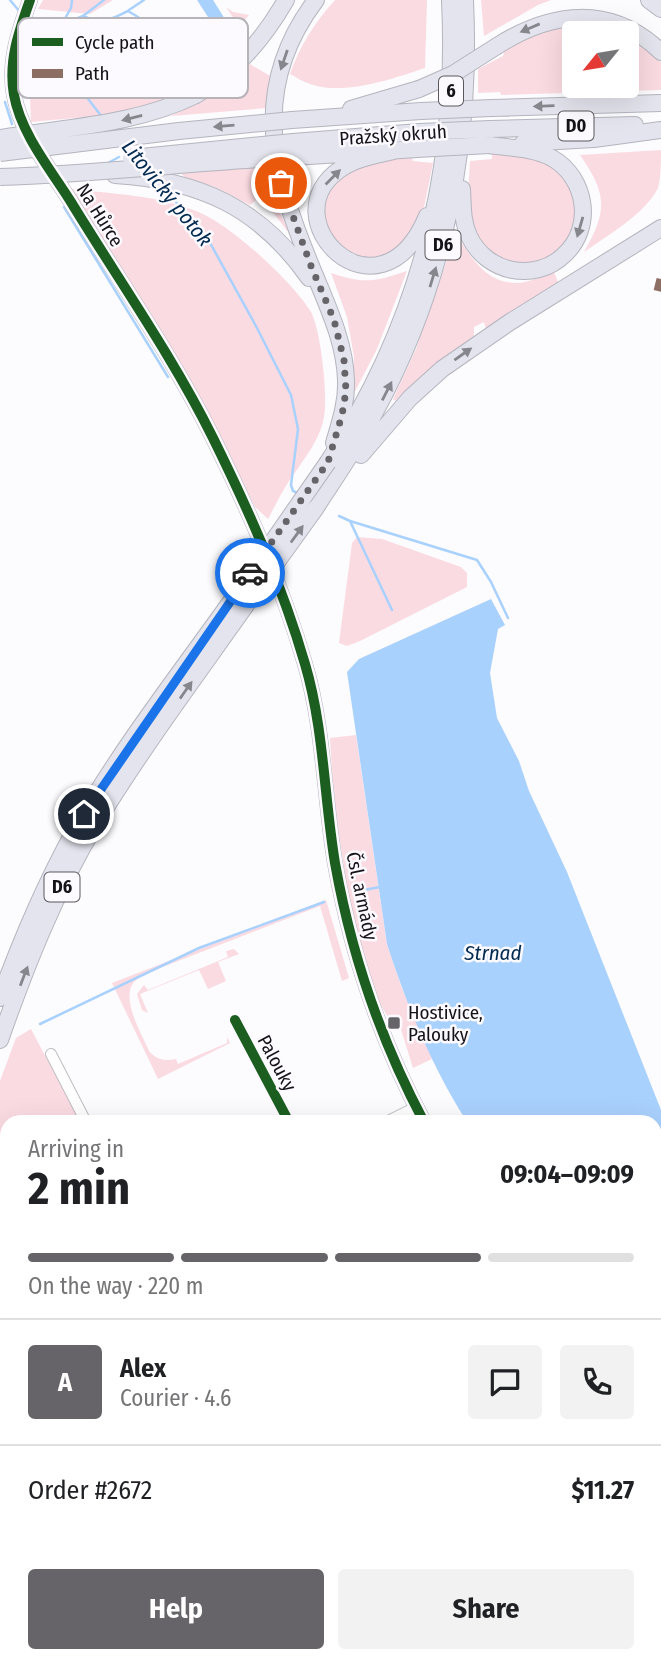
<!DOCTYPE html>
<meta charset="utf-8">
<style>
body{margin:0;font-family:"Fira Sans Condensed",sans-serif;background:#f2f2f2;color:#202124;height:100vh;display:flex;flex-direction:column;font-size:26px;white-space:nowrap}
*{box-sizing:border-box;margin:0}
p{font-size:23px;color:#757577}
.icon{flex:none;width:38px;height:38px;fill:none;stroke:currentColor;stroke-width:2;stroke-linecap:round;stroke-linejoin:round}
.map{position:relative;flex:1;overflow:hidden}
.panel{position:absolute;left:0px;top:1115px;width:662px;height:548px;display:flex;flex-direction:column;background:#fff;border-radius:21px 21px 0 0;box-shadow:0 7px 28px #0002}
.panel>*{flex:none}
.needle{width:46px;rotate:240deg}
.buttons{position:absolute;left:562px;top:21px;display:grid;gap:14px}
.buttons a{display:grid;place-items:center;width:77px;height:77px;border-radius:7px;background:#fff;box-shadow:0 7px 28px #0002;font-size:35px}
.pin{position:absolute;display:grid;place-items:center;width:60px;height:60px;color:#fff;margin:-30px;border:4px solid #fff;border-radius:50%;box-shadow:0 2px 7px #0007}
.courier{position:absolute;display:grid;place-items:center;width:70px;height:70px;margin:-35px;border:5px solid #1a73e8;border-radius:50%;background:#fff;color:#222;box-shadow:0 2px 9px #0007}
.head em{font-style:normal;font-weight:700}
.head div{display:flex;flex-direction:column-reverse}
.head{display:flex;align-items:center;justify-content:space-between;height:119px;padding:0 28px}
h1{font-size:46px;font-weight:700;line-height:52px}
.bar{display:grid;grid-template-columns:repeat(4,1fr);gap:10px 7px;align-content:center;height:84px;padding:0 28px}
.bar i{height:9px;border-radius:5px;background:#e0e0e0}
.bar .selected{background:#666468}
.bar p{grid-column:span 4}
.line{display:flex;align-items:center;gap:18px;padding:0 28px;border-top:2px solid #e0e0e0}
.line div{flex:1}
.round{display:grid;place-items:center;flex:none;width:74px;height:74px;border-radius:7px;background:#f2f2f2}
.cta{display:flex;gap:14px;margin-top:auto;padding:14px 28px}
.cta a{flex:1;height:80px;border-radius:7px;background:#666468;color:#fff;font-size:28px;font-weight:700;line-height:80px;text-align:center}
.cta a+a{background:#f2f2f2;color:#202124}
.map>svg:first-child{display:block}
</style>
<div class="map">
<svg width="661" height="1662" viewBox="0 0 661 1662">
<rect width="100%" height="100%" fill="#fcfbfd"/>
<!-- green -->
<path fill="#fbdbe2" d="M43,0h70l-23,14 -52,-5z
M335,0h92l-2,68c-33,11 -81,28 -115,16 -7,-2 -14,-7 -20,-10 10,-29 25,-52 45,-74z
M481,0h70l-13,5 -54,31z
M226,7l7,5 16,3 -5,6 3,23c-63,69 -130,70 -216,78l-2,-50 -9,-18 16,-33 -1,-5 9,6 36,-1 16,6 11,1 19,-8c29,17 49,37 85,28l6,10 24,-15 -1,-15z
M560,26h35l26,7h-47v53h52l1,-51 34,27v28l-160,5 -1,-3 -22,1v-24l25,-13 2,-9 10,-6z
M248,63l24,14 -5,31 -96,8 37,-19z
M661,150c0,12 0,27 -3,38 -12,25 -51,48 -74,64 24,-42 23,-58 -4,-97z
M511,153l15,2 30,12 21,27 -3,39 -23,27 -37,6 -34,-20 -13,-35 3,-50 22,-2v-5z
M412,158l1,3 20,2 -11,54 -29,38 -28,6 -35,-20 -8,-39 17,-28 42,-14z
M265,164l13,45 16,31 -28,-37 -10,-3 -6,5 -35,-18 -31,-10 -6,-9z
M71,189c41,5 86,6 125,22 33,12 97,71 115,101 10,19 17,83 13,105 -4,25 -25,48 -38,69 -7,11 -12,22 -18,33l-13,-12 -57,-112z
M456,234c15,23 29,49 61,49 11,0 26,-7 37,-11l4,10 -72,48 -2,-8 -10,5v9l-48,36 -31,29 -2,-2 23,-50z
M407,271l-30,78 -26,50 3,-42 -7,-40 -16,-44c33,11 43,9 76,-2z
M357,537l25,2 79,28 6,6v14l-107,54 -13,5 -8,-3 13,-100z
M356,735l31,209 14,42 31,73 -19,9 -15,-48h-8c-20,-30 -28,-66 -36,-101 -13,-60 -21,-120 -24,-181z
M326,900l23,78 -7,3 -22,-75 -165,64c-6,3 -15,6 -20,11 -16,16 7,53 14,70 8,9 15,10 27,8l2,5 49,-21v-6l3,6 -72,36 -46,-96z
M234,949l5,5 -21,8 8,19 -18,8 -9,-19 -59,24 8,19 -6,-3 -5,-16 7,-9 4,5 80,-33 -2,-6z
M31,1029l49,93h-73v33l-7,-14v-60l16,-43z
M655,1523l6,11v104l-6,-15z"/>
<!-- water -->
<path fill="#a9d1fd" d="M197,0h16l17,27 -11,7z
M491,599l14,26 -7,4 -8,44 7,45 22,43 10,30 38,81 94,238v294l-7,-9v-273h-187c-35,-55 -60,-116 -80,-178l-40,-272 12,-13z"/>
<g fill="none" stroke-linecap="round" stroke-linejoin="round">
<!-- stream -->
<path stroke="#a9d1fd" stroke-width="2.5" d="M10,0l10,12
M129,10l15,-10
M83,16c20,9 26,4 45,-5 23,13 49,36 77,31
M29,22l73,95
M63,22l8,-14 1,-8
M39,34l44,-18 21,-16
M5,102l7,22
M106,164l13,-7
M164,188l45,53 48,87 34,67 7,34 -7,56 2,6 5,2
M64,207l104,170
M339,516l11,5 42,89
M350,521l127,39 14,22 17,36
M353,892l27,-5
M40,1024l159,-76 125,-46"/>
<!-- minor casing -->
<g stroke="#bebcc0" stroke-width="12">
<path id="minor" d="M235,1020l54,102
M51,1054l35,68
M386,1122l30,-15
M654,1636l7,15"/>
</g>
<!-- major casing -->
<g stroke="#b4b5be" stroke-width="16">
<path id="major" d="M30,0c-11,31 -22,61 -16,95 7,39 37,75 57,107 47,77 102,155 142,236 36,73 69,147 92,226 19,64 19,133 30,199 16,90 46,178 89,259
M654,1499l7,12"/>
</g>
<!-- highway casing -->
<g stroke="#b4b5be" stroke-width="18">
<path id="highway" d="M316,0c-69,91 -42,177 -2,273 14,34 31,70 32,107 1,22 -6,42 -12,63
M649,0l12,9
M497,46c55,-35 114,-42 164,6
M196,95c39,-22 68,-57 90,-95
M492,108l169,-5
M351,109l68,-20
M292,120l129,-9
M490,129l145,-4
M293,142l126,-10
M523,143l71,-4 67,-9
M394,151c-17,4 -37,7 -52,17 -76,49 37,163 85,48
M294,157l123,-8
M115,175c85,5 145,33 194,103
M462,189c1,16 0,32 7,47 17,37 66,47 95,19 30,-27 23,-77 -12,-97 -19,-10 -42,-10 -63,-13
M361,455l49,-57 32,-29 68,-47 151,-94
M328,462c93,-141 130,-294 122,-462
M315,509c20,-31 42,-62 59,-95 70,-128 98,-268 91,-414
M0,998c23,-63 50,-126 84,-184 46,-78 103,-150 155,-224
M0,1040c26,-74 56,-150 97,-218 47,-77 102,-150 154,-224"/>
</g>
<!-- minor -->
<use href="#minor" stroke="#fffeff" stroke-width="10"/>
<!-- major -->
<use href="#major" stroke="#eeeef3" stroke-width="14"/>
<!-- highway -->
<use href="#highway" stroke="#e3e4ed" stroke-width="16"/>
<!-- rail casing -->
<g stroke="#c1c1c2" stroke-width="5">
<path id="rail" d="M0,1180l7,10
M389,1656l4,6
M429,1656l5,6"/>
</g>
<!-- rail -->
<use href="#rail" stroke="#fcfafe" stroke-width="2.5" stroke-dasharray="8" stroke-linecap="butt"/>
<!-- highway-bridge casing -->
<g stroke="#b4b5be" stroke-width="18" stroke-linecap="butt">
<path id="highway-bridge" d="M419,89l34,-15 44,-28
M421,111l71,-3
M419,132l71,-3
M0,138c67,-11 135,-13 196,-43
M417,149l72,-4
M0,153l179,-22 113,-11
M131,158l162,-16
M0,177c98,-3 196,-15 294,-20
M239,590l89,-128
M251,598l64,-89"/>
</g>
<!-- highway-bridge -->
<use href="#highway-bridge" stroke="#e3e4ed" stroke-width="16"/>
<!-- quiet -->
<path stroke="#8d6e63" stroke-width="9" stroke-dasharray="18 9" stroke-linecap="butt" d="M658,291l3,-12
M654,1471l7,-2"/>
<!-- cycleway casing -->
<g stroke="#fcfafe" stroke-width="15">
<path id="cycleway" d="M30,0c-11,31 -22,61 -16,95 7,39 37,75 57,107 47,77 102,155 142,236 36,73 69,147 92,226 19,64 19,133 30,199 16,90 46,178 89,259
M235,1020l54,102"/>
</g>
<!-- cycleway -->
<use href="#cycleway" stroke="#1b5e20" stroke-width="10"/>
</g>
<!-- one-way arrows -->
<defs><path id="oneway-solid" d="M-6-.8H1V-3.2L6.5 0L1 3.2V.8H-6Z" transform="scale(1.75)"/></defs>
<g fill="#86868d">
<use href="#oneway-solid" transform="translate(530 28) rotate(157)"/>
<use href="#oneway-solid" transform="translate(284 60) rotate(109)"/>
<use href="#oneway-solid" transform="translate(544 106) rotate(178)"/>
<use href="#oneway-solid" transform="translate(132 118) rotate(166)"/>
<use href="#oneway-solid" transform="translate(224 126) rotate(175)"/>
<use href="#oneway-solid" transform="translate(333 177) rotate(-45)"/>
<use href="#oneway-solid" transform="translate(580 227) rotate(106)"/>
<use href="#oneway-solid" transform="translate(433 277) rotate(-73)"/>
<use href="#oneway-solid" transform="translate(463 354) rotate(-35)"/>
<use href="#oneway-solid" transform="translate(387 391) rotate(-63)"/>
<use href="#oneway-solid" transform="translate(297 534) rotate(-54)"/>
<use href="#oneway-solid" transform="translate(186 690) rotate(-55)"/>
<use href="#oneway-solid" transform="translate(24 976) rotate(-69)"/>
</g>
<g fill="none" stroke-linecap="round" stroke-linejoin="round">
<!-- done -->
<path stroke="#666468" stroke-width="7" stroke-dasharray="0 12.6" d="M250,573l78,-111 14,-47 4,-24 -2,-31 -10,-40 -23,-54 -30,-83"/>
<!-- route -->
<path stroke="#1a73e8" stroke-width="9" d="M84,814l166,-241"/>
</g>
<!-- markers -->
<rect fill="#666468" stroke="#fcfafe" stroke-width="2.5" x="387" y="1016" width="14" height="14" rx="3.5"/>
<g text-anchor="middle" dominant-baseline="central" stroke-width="5" stroke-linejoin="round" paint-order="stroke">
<!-- shield labels -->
<g fill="#fcfafe" stroke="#5a585d" stroke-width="2">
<rect x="439" y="76.5" width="24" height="29" rx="5"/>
<rect x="558.5" y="111.5" width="35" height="29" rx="5"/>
<rect x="425.5" y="230.5" width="35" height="29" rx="5"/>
<rect x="44.5" y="872.5" width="35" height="29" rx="5"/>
</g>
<g font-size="18" font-weight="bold" fill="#151218">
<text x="451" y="91">6</text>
<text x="576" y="126">D0</text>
<text x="443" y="245">D6</text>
<text x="62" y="887">D6</text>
</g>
<!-- street labels -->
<g font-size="19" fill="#151218" stroke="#fcfafe">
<text transform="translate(393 135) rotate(-4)">Pražský okruh</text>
<text transform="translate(100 215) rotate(58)">Na Hůrce</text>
<text transform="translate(362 896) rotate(78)">Čsl. armády</text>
<text transform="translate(277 1063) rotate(62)">Palouky</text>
</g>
<!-- poi labels -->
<g font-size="19" fill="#151218" stroke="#fcfafe" text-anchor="start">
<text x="408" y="1012">Hostivice,<tspan x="408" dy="22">Palouky</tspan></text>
</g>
<!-- water labels -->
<g font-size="21" font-style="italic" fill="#002a50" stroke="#fcfafe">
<text transform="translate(167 193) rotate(51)">Litovický potok</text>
<text x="493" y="953">Strnad</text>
</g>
</g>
<!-- legend -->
<rect x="18" y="18" width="230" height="80" rx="10" fill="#fcfafe" stroke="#b7b4b9" stroke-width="2"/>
<rect x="32" y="38" width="31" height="8" fill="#1b5e20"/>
<rect x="32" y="69" width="31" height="9" fill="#8d6e63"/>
<g font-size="19" fill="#151218">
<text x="75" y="49">Cycle path</text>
<text x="75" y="80">Path</text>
</g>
</svg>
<div class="buttons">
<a><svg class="needle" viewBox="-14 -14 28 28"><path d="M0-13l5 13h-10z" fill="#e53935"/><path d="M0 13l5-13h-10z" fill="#757577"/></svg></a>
</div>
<div class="pin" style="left:281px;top:183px;background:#ea580c"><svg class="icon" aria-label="bag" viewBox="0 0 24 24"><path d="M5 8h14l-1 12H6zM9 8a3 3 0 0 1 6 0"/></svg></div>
<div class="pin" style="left:84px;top:814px;background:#1f2937"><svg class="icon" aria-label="home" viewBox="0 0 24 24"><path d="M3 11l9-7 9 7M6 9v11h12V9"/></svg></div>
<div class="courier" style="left:250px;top:573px"><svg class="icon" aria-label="car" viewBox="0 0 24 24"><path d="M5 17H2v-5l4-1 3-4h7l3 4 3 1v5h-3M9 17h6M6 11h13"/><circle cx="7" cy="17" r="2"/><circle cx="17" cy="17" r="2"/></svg></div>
<section class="panel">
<div class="head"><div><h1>2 min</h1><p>Arriving in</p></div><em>09:04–09:09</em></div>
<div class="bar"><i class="selected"></i><i class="selected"></i><i class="selected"></i><i></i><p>On the way · 220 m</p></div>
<div class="line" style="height:126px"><b class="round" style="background:#666468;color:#fff">A</b><div><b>Alex</b><p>Courier · 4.6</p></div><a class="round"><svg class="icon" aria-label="chat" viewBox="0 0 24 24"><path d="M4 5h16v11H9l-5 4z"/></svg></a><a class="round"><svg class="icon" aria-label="phone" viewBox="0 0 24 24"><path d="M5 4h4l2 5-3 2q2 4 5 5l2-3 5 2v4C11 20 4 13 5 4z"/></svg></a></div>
<div class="line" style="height:91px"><div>Order #2672</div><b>$11.27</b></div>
<div class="cta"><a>Help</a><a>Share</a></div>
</section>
</div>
